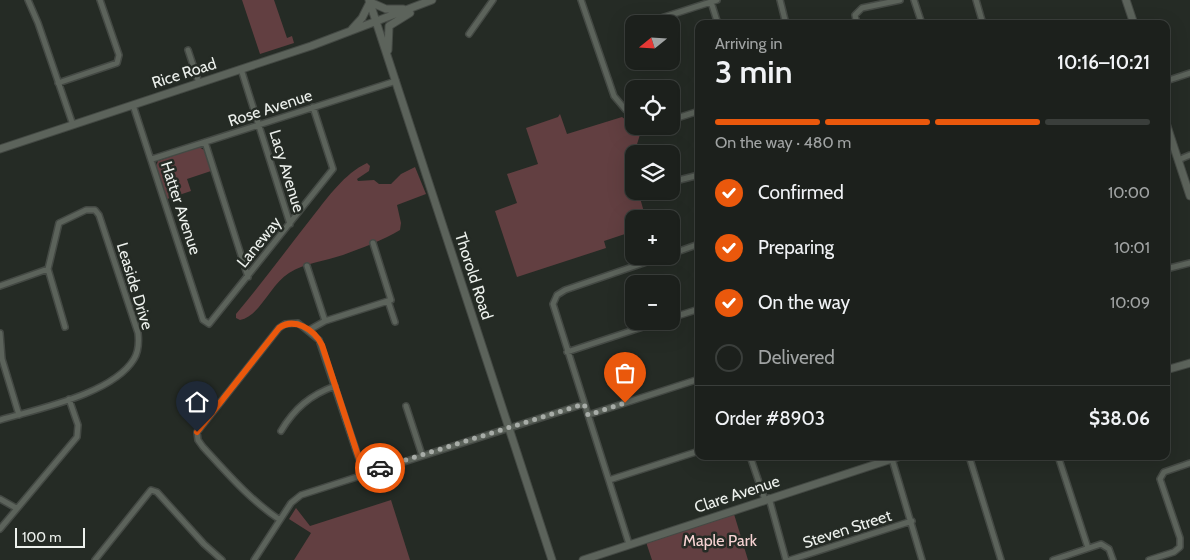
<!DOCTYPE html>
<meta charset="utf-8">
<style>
body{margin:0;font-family:Cabin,sans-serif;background:#252825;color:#f1f3f6;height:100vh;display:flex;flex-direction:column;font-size:19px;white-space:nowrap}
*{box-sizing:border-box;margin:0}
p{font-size:16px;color:#a0a3a3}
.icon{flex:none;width:28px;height:28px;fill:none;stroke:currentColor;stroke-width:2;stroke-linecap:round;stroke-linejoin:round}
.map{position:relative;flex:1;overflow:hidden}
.details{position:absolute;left:695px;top:20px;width:475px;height:440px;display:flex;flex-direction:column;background:#1c201c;border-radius:10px;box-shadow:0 5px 20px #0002,0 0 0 1px #3a3e3b}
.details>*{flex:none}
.needle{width:32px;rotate:252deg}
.controls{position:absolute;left:625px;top:15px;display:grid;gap:10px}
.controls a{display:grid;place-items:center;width:55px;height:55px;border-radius:10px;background:#1c201c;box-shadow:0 5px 20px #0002,0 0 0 1px #3a3e3b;font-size:25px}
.scale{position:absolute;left:15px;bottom:12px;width:70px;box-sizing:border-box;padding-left:5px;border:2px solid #edf1ed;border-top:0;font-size:14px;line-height:18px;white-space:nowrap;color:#edf1ed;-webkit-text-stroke:4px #252b25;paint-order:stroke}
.pin{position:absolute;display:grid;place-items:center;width:42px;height:42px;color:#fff;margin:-51px -21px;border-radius:50% 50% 50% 0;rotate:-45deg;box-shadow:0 0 5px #0007}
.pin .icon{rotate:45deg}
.courier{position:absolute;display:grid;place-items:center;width:50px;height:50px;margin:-25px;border:4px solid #ea580c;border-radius:50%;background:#fff;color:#222;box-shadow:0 1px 6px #0007}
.summary em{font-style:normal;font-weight:600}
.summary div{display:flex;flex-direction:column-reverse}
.summary{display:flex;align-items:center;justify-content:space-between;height:85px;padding:0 20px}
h1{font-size:32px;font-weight:600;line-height:38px}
.bar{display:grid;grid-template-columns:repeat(4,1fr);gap:8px 5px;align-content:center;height:60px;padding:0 20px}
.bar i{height:6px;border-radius:4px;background:#3a3e3b}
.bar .on{background:#ea580c}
.bar p{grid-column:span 4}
.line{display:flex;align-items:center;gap:12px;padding:0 20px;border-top:1px solid #3a3e3b}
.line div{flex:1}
ol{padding:0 20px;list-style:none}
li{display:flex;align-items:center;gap:15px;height:55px}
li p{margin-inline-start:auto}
li .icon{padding:5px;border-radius:50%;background:#ea580c;color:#fff;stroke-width:4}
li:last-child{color:#a0a3a3}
li i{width:28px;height:28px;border:2px solid #3a3e3b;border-radius:50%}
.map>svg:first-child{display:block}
</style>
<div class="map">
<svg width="1190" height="560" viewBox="0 0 1190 560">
<rect width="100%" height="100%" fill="#252b25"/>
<!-- green -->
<path fill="#623f41" d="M242,0h32l13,38 5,-2 2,7 -34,11z
M560,114l7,20 55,-17 12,9 8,2 -8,26v37h4l1,4 22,-4 -21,7 6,21h-12v12l-30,10 2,7 -89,29 -22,-66 22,-8 -10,-29 31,-10 -12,-36 32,-11z
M199,147l5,3 7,21 -24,8 4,12 -24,8 -11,-33 2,-5z
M367,163l3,3 -1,5 -12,8 1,2 16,-1 5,4h12l10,-10 14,-7 11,27 -29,11 4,18 -1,7c-17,10 -38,18 -57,25 -18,6 -38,8 -54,18 -19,12 -29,43 -49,47l-4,-2v-4c27,-32 51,-65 77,-98 16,-20 31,-42 54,-53z
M391,500l19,60h-116l17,-27 -22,-14 7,-11 14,18z
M734,514l14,46h-96l-6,-18z"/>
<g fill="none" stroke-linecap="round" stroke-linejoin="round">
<!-- street casing -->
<g stroke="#444944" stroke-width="8">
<path id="street" d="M28,0l10,23 35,102
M581,0l33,96 11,13 9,7
M780,0l6,24
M914,0l8,24
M976,0l7,24
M711,2l7,22
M655,24l6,-6 56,-18
M857,24l-2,-9 7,-7 38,-8
M469,34l24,-34
M188,50l11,33
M241,69l49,155
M1166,81l24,-8
M58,83l59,-20 2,-8 -19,-55
M133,105l70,215 6,4 124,-155 -20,-62
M671,120l28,-9
M205,142l43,135
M152,159l244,-78
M1178,160l12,-5
M671,182l28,-7
M373,243l18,57 -3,1 7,21
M671,254l28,-10
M307,266l18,55
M1166,269l24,-6
M0,286l48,-17
M671,318l28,-9
M309,330l16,-9 63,-20
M0,333l2,26 17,56
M567,352l94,-31
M406,406l16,49
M588,415l111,-36
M0,420c37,-11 113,-26 134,-61 5,-8 5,-17 4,-26l-39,-118 -4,-5h-9l-27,13 -11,46 17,58
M281,431c13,-22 29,-36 54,-45
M750,456l15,44
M969,456l32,104
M1058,456l30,92
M892,459l30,101
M609,480l90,-29
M769,498l17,62
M0,499l16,9
M280,520c-30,-20 -53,-47 -77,-73l-5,-7 -1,-8 82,-104 6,-4 13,-1 21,17 45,134
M0,529l77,-92 1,-12 -9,-26
M629,544l-76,-240 4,-9 8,-5 99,-34
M95,560l56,-70 6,2 47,52 18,16
M254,560l37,-57 10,-8 283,-91
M790,560l122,-39
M1053,560l48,-16 8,5 4,11
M1149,560l25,-8 6,-5v-9l-20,-59 4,-7 26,-9"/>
</g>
<!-- secondary casing -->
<g stroke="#444944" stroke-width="9">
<path id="secondary" d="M369,0l183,560
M1126,0l8,24
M352,29l10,-11 8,-16 16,7h17
M388,50l1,-24 21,-13
M1166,123l24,73
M0,149l311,-103 121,-46
M1166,370l24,-7
M583,560l318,-104"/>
</g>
<!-- street -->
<use href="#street" stroke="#5c635b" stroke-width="5"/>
<!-- secondary -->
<use href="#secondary" stroke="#5c635b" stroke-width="7"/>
</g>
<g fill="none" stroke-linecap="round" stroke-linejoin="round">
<!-- done -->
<path stroke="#a7aca7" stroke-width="5" stroke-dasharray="0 9" d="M380,468l204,-64 4,11 37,-12"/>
<!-- route -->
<path stroke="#ea580c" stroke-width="6" d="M197,432l82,-104c15,-11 35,1 43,17l42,129 16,-6"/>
</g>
<g text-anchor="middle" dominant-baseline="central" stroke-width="5" stroke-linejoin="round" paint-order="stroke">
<!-- street labels -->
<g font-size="16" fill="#edf1ed" stroke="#252b25">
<text transform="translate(184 73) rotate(-18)">Rice Road</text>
<text transform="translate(270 108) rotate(-18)">Rose Avenue</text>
<text transform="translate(287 171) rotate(73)">Lacy Avenue</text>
<text transform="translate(181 208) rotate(72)">Hatter Avenue</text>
<text transform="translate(259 242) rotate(-51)">Laneway</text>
<text transform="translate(474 276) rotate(72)">Thorold Road</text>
<text transform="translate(135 286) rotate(73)">Leaside Drive</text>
<text transform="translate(737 494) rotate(-18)">Clare Avenue</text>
<text transform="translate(847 529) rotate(-18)">Steven Street</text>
</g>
<!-- park labels -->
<g font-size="16" fill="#f7d3d3" stroke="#252b25">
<text x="720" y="540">Maple Park</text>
</g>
</g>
</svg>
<div class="controls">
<a><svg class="needle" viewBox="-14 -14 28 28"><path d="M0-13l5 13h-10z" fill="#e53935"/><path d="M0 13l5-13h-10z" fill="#a0a3a3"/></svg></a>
<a><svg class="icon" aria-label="locate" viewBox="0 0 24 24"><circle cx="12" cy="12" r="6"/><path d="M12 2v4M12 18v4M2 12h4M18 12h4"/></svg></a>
<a><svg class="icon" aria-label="layers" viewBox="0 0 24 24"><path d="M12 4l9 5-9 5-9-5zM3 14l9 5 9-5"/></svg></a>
<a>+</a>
<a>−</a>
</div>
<div class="scale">100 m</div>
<div class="pin" style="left:625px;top:403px;background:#ea580c"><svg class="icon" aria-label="bag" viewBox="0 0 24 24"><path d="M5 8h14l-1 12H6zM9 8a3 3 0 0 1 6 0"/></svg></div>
<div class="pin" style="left:197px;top:432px;background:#1f2937"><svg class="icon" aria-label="home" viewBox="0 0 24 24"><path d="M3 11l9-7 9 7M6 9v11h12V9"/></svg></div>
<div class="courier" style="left:380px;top:468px"><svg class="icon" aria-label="car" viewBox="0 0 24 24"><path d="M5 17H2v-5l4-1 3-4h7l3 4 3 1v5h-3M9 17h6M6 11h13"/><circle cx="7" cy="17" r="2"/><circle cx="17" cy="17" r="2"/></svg></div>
<section class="details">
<div class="summary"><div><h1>3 min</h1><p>Arriving in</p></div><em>10:16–10:21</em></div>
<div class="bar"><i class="on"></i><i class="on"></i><i class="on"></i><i></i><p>On the way · 480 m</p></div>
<ol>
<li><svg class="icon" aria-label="check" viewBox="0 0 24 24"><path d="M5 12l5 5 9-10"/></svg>Confirmed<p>10:00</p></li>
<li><svg class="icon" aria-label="check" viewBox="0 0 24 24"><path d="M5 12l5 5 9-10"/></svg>Preparing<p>10:01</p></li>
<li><svg class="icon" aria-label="check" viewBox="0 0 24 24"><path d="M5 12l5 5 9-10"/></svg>On the way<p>10:09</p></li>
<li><i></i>Delivered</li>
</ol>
<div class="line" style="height:65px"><div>Order #8903</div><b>$38.06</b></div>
</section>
</div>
